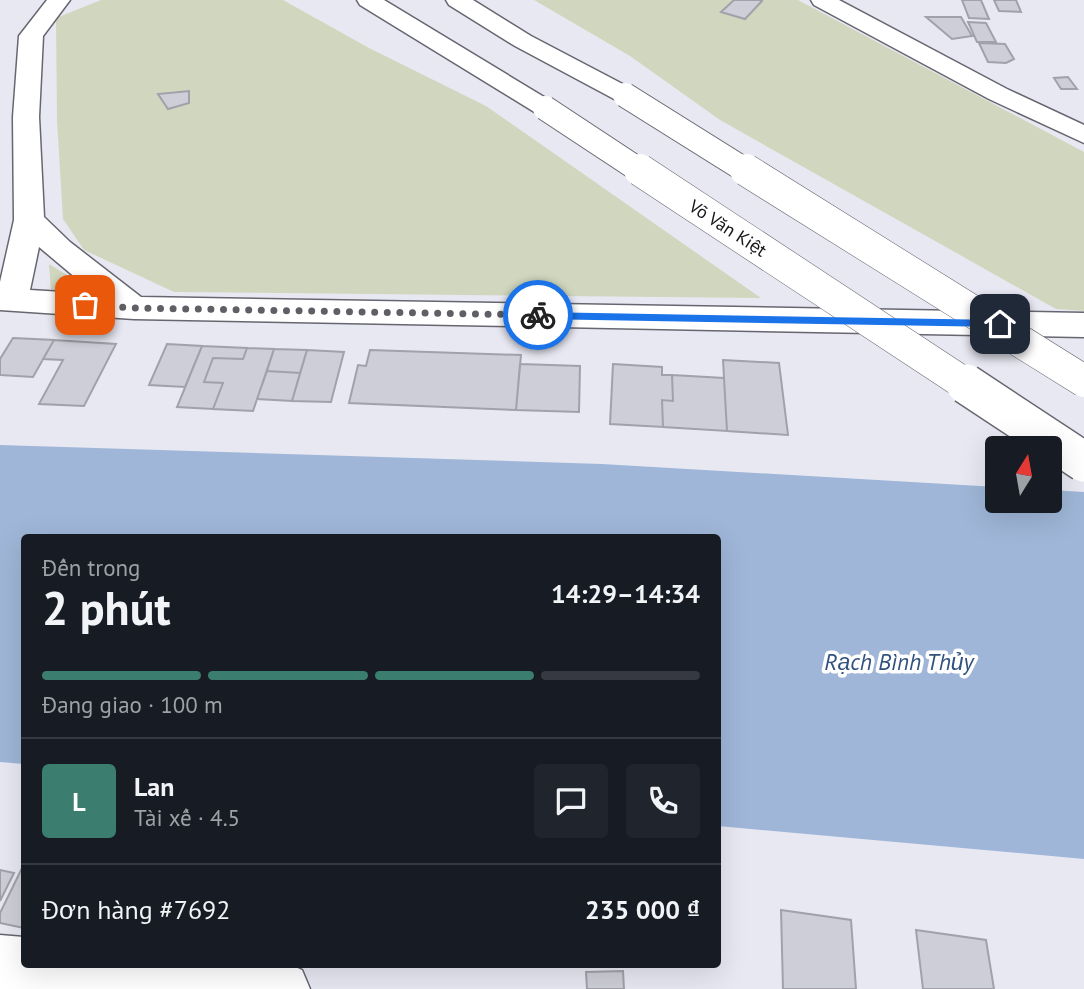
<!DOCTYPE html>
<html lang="vi">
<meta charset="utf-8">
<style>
body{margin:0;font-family:"PT Sans",sans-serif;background:#20242c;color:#f1f3f6;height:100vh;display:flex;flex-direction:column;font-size:26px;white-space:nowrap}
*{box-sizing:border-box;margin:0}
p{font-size:23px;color:#9ea1a6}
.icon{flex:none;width:38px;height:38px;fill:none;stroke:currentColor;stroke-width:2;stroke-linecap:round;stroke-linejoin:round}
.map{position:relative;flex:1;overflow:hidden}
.drawer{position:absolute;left:21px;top:534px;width:700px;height:434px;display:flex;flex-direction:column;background:#171b24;border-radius:7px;box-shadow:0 7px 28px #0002}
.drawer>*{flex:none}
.needle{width:46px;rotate:11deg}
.tools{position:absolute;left:985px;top:436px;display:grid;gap:14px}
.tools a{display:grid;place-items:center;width:77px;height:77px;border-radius:7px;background:#171b24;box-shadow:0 7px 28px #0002;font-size:35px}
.pin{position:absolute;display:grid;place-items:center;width:60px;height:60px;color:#fff;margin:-30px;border-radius:14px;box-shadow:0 4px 10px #0006}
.courier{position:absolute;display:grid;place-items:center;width:70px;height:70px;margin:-35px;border:5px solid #1a73e8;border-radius:50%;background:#fff;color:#222;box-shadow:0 2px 9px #0007}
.summary em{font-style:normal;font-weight:700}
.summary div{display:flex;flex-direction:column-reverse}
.summary{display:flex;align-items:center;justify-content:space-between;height:119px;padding:0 21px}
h1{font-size:46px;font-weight:700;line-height:52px}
.bar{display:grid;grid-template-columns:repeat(4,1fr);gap:10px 7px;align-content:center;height:84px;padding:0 21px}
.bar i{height:9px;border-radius:5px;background:#363941}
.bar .current{background:#3b7e70}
.bar p{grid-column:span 4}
.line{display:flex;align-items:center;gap:18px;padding:0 21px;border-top:2px solid #363941}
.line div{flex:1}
.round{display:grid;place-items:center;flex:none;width:74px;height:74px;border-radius:7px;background:#20242c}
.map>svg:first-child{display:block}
</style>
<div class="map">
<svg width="1084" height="989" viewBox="0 0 1084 989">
<rect width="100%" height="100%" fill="#e8e8f3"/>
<!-- green -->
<path fill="#d1d7be" d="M101,0h182l86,48 117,58 275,192 -587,-6 -90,-42 -21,-31 -6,-99 -1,-102z
M534,0h264l286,152v159l-28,-2 -336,-189 -90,-64z
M49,264l51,31 -49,-4z"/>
<!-- water -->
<path fill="#9fb6d8" d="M0,445l602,19 395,23 1,13h52v-10l34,2v367l-366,-33v-289h-694v227l-24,-2z"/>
<!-- building -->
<path fill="#ceced8" stroke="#a2a1ab" stroke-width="2" d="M734,0h26l2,1 -17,18 -24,-7z
M962,0h19l8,19 -20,-1z
M994,0h22l5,12 -22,-1z
M926,17h35l11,19 -20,3z
M968,22l18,1 10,19h-19z
M979,43l26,1 9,15 -8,4 -18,-1z
M1068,77l9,12h-16l-7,-11z
M189,91v12l-21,6 -10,-15z
M13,338l41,2 -21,37 -33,-2v-16z
M54,340l62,4 -32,62 -45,-2 24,-44 -20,-1z
M167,344l35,2 -17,41 -36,-2z
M202,346l45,2 -4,11 -30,-1 -9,24 19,1 -10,26 -36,-2z
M247,348l27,1 -21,62 -40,-2 10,-26 -19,-1 9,-24 30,1z
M274,349l33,1 -7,23 -33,-2z
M307,350l37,2 -13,50 -39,-1z
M370,350l151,5 -5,55 -167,-7 9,-38 8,1z
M723,360l56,3 9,72 -61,-4z
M520,364l60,2 -1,46 -63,-2z
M613,364l49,3v8h10l1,26 -11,-1 1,27 -53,-3z
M267,371l33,2 -8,28 -35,-2z
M672,375l52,3 3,53 -64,-4 -1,-27 11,1z
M24,864v64l-24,-5v-10z
M0,870l14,3 -14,28z
M781,910l70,10 5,69h-73z
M916,930l70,10 8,49h-71z
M623,971l1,18h-37l-1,-17z"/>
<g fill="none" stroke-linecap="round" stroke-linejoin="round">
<!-- secondary casing -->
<g stroke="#676670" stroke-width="3">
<path id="secondary" d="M47,0h23l-27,36 -4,81 5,100 26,25 71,55 943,16v24l-950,-18 -134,-9v-28l14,-62 -1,-103 6,-81zM39,247l56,47 -65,-4z
M357,0h27l170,103 4,5 -4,5 -9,3 -9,-3 -176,-108z
M446,0h27l58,36 103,54 4,5 -4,5 -9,3 -9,-3 -101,-54 -66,-41z
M811,0h28l168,89 77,36v18l-95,-44 -175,-94z
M0,935l24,2v27h265l13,6 8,19h-310z"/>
</g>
<!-- secondary -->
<use href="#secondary" fill="#fff" fill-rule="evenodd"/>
<!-- secondary-bridge-far2 casing -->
<g stroke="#676670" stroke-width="26" stroke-linecap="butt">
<path id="secondary-bridge-far2" d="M625,95l123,77
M545,108l97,64"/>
</g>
<!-- secondary-bridge-far1 casing -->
<g stroke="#676670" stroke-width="33" stroke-linecap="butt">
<path id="secondary-bridge-far1" d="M640,170l328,216
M746,170l338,211"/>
</g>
<!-- secondary-bridge casing -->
<g stroke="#676670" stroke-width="42" stroke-linecap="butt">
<path id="secondary-bridge" d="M966,384l118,78"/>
</g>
<!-- secondary-bridge-far2 -->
<use href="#secondary-bridge-far2" stroke="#fff" stroke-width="24"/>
<!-- secondary-bridge-far1 -->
<use href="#secondary-bridge-far1" stroke="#fff" stroke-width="32"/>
<!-- secondary-bridge -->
<use href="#secondary-bridge" stroke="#fff" stroke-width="39"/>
</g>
<!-- route -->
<path fill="#1a73e8" d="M538,312l462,8 5,4 -5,3 -462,-8 -5,-4z"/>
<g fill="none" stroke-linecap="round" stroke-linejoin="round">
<!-- done -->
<path stroke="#5f5f65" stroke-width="7" stroke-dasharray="0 12.6" d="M85,305l49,3 404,7"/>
</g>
<g text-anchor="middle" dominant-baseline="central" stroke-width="7" stroke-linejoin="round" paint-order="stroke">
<!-- far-street labels -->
<g font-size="18" fill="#151519" stroke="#fff">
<text transform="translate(728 228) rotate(33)">Võ Văn Kiệt</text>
</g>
<!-- water labels -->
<g font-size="23" font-style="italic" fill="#31527f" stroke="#fff">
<text x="899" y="661">Rạch Bình Thủy</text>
</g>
</g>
</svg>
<div class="tools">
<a><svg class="needle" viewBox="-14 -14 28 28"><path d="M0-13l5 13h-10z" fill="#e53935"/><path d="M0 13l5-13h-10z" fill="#9ea1a6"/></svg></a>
</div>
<div class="pin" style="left:85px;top:305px;background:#ea580c"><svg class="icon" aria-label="bag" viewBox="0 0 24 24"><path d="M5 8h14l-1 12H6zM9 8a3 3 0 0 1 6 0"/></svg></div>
<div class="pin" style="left:1000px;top:324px;background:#1f2937"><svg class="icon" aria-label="home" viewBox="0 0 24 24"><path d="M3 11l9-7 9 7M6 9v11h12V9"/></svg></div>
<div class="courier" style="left:538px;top:315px"><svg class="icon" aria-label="bike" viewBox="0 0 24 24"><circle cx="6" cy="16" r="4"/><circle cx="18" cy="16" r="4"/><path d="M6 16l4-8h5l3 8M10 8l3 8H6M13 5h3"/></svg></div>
<section class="drawer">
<div class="summary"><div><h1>2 phút</h1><p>Đến trong</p></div><em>14:29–14:34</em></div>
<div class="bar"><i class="current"></i><i class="current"></i><i class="current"></i><i></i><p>Đang giao · 100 m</p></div>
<div class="line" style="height:126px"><b class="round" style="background:#3b7e70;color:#fff">L</b><div><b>Lan</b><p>Tài xế · 4.5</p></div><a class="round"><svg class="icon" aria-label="chat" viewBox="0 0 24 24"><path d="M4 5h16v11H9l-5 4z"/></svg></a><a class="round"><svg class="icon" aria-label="phone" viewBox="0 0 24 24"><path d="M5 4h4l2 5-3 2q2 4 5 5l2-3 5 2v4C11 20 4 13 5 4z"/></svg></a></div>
<div class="line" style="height:91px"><div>Đơn hàng #7692</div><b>235 000 ₫</b></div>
</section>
</div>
